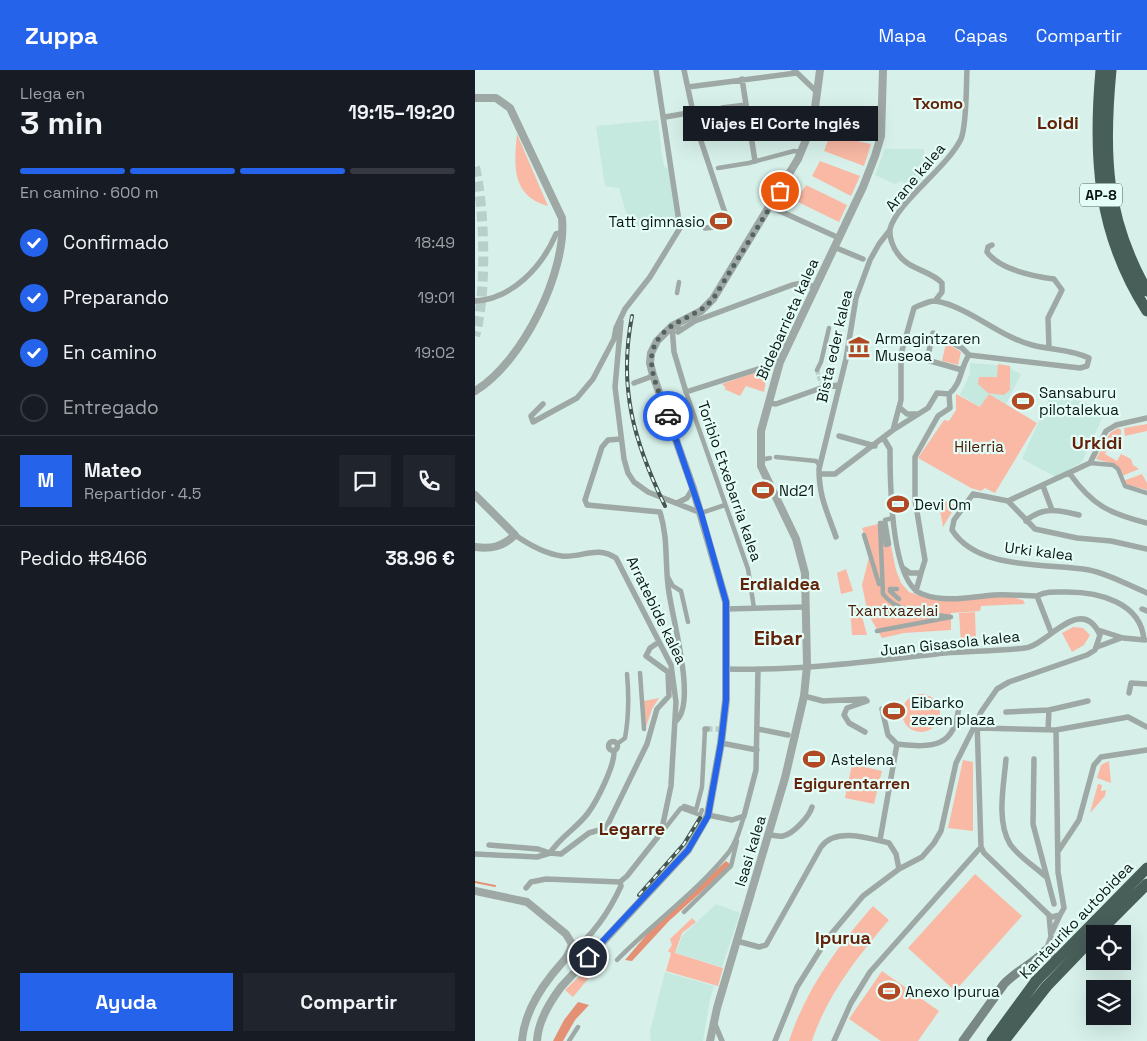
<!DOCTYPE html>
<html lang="es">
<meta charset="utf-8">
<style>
body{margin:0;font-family:"Space Grotesk",sans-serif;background:#20242c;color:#f1f3f6;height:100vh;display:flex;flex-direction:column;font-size:19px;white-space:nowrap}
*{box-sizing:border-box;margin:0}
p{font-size:16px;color:#9ea1a6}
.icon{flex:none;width:28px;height:28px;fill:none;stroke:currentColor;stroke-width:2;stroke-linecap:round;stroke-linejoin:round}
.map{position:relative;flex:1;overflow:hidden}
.sheet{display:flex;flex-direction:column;background:#171b24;width:475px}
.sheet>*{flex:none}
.buttons{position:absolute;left:611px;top:855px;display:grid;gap:10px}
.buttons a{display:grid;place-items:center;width:45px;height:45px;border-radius:0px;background:#171b24;box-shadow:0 5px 20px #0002;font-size:25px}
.pin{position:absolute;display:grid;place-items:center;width:42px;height:42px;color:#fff;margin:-21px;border:2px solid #fff;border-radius:50%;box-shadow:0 1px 5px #0007}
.courier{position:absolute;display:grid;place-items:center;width:50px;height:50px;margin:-25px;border:4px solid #2563eb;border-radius:50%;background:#fff;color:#222;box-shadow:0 1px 6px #0007}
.bubble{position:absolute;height:35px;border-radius:0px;background:#171b24;box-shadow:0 5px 20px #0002;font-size:16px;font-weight:700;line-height:35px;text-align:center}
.overview em{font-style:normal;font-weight:700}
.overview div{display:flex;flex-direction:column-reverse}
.overview{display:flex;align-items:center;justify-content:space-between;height:85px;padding:0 20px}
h1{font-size:32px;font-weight:700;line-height:38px}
.bar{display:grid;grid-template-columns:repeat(4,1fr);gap:8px 5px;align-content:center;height:60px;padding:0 20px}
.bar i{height:6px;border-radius:4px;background:#363941}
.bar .selected{background:#2563eb}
.bar p{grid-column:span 4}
.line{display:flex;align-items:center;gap:12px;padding:0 20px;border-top:1px solid #363941}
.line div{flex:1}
.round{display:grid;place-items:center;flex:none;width:52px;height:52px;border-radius:0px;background:#20242c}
ol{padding:0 20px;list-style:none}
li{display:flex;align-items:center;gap:15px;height:55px}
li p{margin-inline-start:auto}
li .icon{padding:5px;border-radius:50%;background:#2563eb;color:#fff;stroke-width:4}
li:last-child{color:#9ea1a6}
li i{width:28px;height:28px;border:2px solid #363941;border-radius:50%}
.button{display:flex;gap:10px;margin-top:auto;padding:10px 20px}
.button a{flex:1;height:58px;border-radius:0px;background:#2563eb;color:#fff;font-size:20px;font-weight:700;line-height:58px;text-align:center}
.button a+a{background:#20242c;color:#f1f3f6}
header{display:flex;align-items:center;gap:30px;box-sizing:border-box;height:70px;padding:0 25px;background:#2563eb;color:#fff}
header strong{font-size:24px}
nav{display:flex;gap:28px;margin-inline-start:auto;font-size:18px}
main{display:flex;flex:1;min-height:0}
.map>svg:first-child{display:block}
</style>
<header>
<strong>Zuppa</strong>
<nav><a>Mapa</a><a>Capas</a><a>Compartir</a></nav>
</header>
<main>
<section class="sheet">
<div class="overview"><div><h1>3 min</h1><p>Llega en</p></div><em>19:15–19:20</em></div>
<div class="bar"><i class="selected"></i><i class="selected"></i><i class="selected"></i><i></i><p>En camino · 600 m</p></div>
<ol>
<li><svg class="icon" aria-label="check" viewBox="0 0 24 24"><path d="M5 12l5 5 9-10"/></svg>Confirmado<p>18:49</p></li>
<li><svg class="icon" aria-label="check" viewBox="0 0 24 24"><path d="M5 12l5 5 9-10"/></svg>Preparando<p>19:01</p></li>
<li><svg class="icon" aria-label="check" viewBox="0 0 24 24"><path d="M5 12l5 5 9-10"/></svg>En camino<p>19:02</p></li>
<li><i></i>Entregado</li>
</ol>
<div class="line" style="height:90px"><b class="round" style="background:#2563eb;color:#fff">M</b><div><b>Mateo</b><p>Repartidor · 4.5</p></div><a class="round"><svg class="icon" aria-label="chat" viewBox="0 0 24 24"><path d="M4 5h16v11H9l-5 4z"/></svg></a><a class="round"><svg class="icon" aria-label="phone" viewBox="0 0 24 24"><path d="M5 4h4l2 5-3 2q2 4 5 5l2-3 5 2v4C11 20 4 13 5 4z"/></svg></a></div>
<div class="line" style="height:65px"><div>Pedido #8466</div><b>38.96 €</b></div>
<div class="button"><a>Ayuda</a><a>Compartir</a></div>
</section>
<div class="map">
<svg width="672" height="971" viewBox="0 0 672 971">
<rect width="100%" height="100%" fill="#d7f1ea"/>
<!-- built -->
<path fill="#c5e8df" d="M183,50l4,37 3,11 4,-1 9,53 -34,6h-14l-11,-38 -14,-2 -9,-60z
M410,79h39l2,24 -13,14 -12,-6 -6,3 -20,-9z
M495,293l40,3 2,4 9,4 -15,30 -17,-10 -8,13 -21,-12 10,-21z
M577,322l20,10 2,-4 31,14 -23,50 -26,15 -34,-18z
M241,834l24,9 -18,54 -46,-14 6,-17z
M190,902l49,14 -4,13 -7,42h-52l-1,-9z"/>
<!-- green -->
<path fill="#f9b9a4" d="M369,43l22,2 -1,7h-4l-2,6 -17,-4z
M42,64l31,72c-37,-10 -34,-41 -31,-72z
M355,65l41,9 -7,22 -40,-15z
M345,91l40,15 -9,20 -39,-20z
M331,115l41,20 -8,17 -43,-21z
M471,273l15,9 -3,13 -16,-4z
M523,294l12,2v24l-6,5 -16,-2 -10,-9 1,-7h18z
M293,298l-4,24 -18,-6 -6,10 -16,-7 2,-1 -4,-4z
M481,324l24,13 9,-13 48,29 -42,70 -10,-5 -4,3 -10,-3 -53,-30 26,-38 5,1 7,-11z
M672,354v7l-22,5 -1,-8z
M643,358l3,2v5l-7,2 -9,17 12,7 4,-7 10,5 2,6 6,4 -17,7 -8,-12 -18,-5 14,-26z
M667,404l5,9v7l-19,-5 -5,-4z
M463,429l18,6 -13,22z
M411,452l10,48 5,13 8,9 17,6 81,-2 16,4 2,4 -44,2 -1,5 -29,2v17l-47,3 -22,5 -14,-24 -6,-29 8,-32 -8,-25z
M371,499l7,22 -12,3 -4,-21z
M384,535l8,30h-15l-2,-28z
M500,542l1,30 -15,1 -2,-30z
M598,557l10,1 7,7 -6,10 -12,7 -10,-19z
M427 643a19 19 0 1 1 38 0a19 19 0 1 1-38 0Z
M184,628l-7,11 -7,21 -1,-29z
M488,690l10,2v69l-25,-3z
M634,691l2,22 -14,-5 4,-13z
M377,694l30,7 -8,33 -29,-6z
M623,714l4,1 -1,6 5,-1 -1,6 -15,17z
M500,804l47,42 -67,75 -47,-43z
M398,836l16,14c-31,36 -62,75 -77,121h-23c17,-52 48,-94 84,-135z
M217,848l4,4 -14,11 -7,20 48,15 -5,18 -52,-15 5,-18 -3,-2 4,-6 -2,-6z
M113,898l5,5 -20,24 -8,-7z
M407,901l57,40 -21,30h-37l-32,-22z"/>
<!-- water -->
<path fill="#e49074" d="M251,791l5,4 -62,56 -37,40 -7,-1 23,-27z
M103,932l11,3 -14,15 -12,21h-10l11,-21z"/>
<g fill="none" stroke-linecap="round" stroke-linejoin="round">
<!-- stream -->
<path stroke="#e49074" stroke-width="2" d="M0,812l20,4"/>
<!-- pedestrian-tunnel -->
<path stroke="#b9d0ca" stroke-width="4.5" stroke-dasharray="4.5 2" stroke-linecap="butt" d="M342,300l4,13"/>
<!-- minor-tunnel -->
<path stroke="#b9d0ca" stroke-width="5.5" stroke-dasharray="5.5 3" stroke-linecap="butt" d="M232,659h13"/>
<!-- trunk-tunnel -->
<path stroke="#b9d0ca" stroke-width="10" stroke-dasharray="10 5" stroke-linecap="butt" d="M0,97c10,42 12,127 0,169"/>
<!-- pedestrian -->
<path stroke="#9ea8a5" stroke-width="4.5" d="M243,98l31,-5 45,-12 8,1
M202,223l2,-11
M342,300l4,-8 8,-34
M211,322l62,177 6,39
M301,387l40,4 3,4
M285,390l10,-2
M615,393l23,2 5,4 7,17 22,7
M226,443l24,-8
M389,465l15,49
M193,507l5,9 8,5 7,31
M422,519h-7v2l9,8
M402,561l74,-14c-23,-4 -53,-3 -68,-23l-3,-71h2l4,22 3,-1 -4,-24 8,-2
M165,603l4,56
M142,674l8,-6c4,-22 4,-42 2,-64
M208,738l1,-2 12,4 6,-23 3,-58
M187,762l19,-24 19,7 2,-5
M209,842l47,-46 6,-25
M142,890c36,-37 80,-68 112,-108 8,-11 11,-23 15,-36
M94,971l9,-14"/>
<!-- minor -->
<path stroke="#9ea8a5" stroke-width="5.5" d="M209,0l12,56
M319,0l24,23
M267,9l13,82
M213,17l108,-14
M247,38l24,-3
M190,47l23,-4 3,13h5l32,96 -4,4 -19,2
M296,137l68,31
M517,175l-4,2 -1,5c13,18 45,24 67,27l8,11 -14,28 1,30
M359,177l29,12
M0,231c37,-2 67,-34 81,-67l7,-2
M460,231l7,-9v-9c-12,-13 -33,-13 -44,-29 -5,-6 -9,-17 -8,-25 7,-27 57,-61 71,-90 6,-15 5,-52 6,-69
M146,251l-6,66 9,72 4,14 6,9 14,10 53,21
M206,259l-9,-3 2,26 12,40 94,-30
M203,262l17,-11 97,-36 10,-2 13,4
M159,313l19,-7
M474,324c13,-11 11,-26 20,-39
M293,333l8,1 45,-16 17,-3
M68,334l-12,12 2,6 44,-24 16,-19 21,-40 2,-11 9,-19 25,-32 30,-49 -24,-158
M424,337l8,7h10
M418,360l8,-30v-46l13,-46c7,-3 15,-8 22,-7 33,6 64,36 96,44 19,5 39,4 57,13l-2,8 -7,2 -111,-13 -7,-7 -29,-15 -6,27 35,10
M364,366l36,10
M146,369l-13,1 -6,7 -17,53 2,5 73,7c8,26 5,47 8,73 2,27 30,117 8,136
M409,369l6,10c0,30 0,133 32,145 23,9 49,3 72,1 14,-1 29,1 43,1l14,36
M344,404h16l58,-44 35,-22 9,-15 12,1
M595,404c22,31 40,40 77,49
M568,416l9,24
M533,431l-35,-7 -19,26 -2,10c26,41 96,33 137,40 20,4 39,15 58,23
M533,431l82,-38 16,-32 10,-6 31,-7
M533,431l27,28 42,9 34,3 36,8
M202,433l10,-5 6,-10
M551,451c16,-15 33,-11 53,-6
M40,465c13,9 31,19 47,21 20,2 35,-11 54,2l55,107 5,37 -5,84 -10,47 -34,43 -7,6
M361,467c-9,-26 -17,-40 -17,-68l27,-110 10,-61 14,-38 9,-16 11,-14
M428,498l7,5h11l4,-13 -10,-60v-43l23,-41 12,-8 -1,-14
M441,521l5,-18
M562,526c9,-5 19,-4 30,-4 31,0 74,10 77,48
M251,539l80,-2
M667,539l5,2
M623,560l25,8 22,2
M622,577l24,-9
M252,599c73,2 146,-8 218,-16 27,-2 53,-2 80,-5 22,-2 56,-55 75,-13l-5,15 -8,5 -78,27 -12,7 -16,23 -4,9 4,126 3,6 65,62 2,22 -5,13 12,9
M654,623l2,-10 16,1
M329,626l19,5 42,-2 2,2 -20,7 -3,7 5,8 16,9
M574,640l39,-9
M531,642l43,-2 -1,20
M503,658l78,2 72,-13 19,10
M230,659h2
M283,659l30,6
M133.5 676a4.5 4.5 0 1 1 9 0a4.5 4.5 0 1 1-9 0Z
M246,673l36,7
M422,674c36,4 59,4 62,-40
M531,689c-2,25 -10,62 4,85 8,12 24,22 35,32
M559,689l-1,65 21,80
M233,745l24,5 12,-4 12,-46 2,-101
M295,765c3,0 9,2 13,1 10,-2 26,-19 29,-29
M405,770l17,-96 -9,-9 -6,-26
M14,775l49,4 12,4c10,-16 27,-25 38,-40 9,-12 27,-48 26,-62
M584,780l20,-30 15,-55 7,-8 46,-7
M0,784l62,3 13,-4 11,1 28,-21 17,-5 41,-84 10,-35 12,-13 -1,-24 -22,-16 4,-8 9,-6
M51,818l5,-6 15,-3 74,3
M574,845l3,2 8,-2 4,-7 -6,-36 -2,-142
M577,862l8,-17
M262,871l22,6 7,-2 55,-98c14,-20 48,-9 68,-4l7,11 3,15
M95,882c22,-14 40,-42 51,-66l-1,-4
M239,952l8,19
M300,971l22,-54 30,-48 36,-43 36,-27 23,-12 12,-14 7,-12 15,-68 21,-42
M359,971l17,-38 19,-31 111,-125"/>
<!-- tertiary -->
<path stroke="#9ea8a5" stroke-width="8" d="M0,28h21l14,10 52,110c5,54 -40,145 -87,173
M0,425l40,40c-13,12 -23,14 -40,12
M0,821l52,11 39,32 6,10c-2,13 -14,22 -21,32 -15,19 -27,41 -29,65
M62,971c1,-20 12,-38 24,-54l127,-137 20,-35 13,-72 5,-43v-98l-33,-114 -40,-113 -3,-12 1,-10 6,-12 15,-15 29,-15 12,-12 85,-140 15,-36 7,-53
M235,971l7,-33 68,-230 19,-82 3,-30 -2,-93 -9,-34 -35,-73v-35l19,-69 83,-175 12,-31 6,-20 2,-66"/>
<!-- secondary -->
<path stroke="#798884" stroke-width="9" d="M488,971l41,-57c12,-13 29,-20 42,-34"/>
<!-- motorway -->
<path stroke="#485e59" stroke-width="11" d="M626,0c-8,89 -3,164 46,241
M636,0c-8,83 -6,147 36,221
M621,850l51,-52
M622,864l50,-50
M517,971l44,-60
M529,971l42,-54"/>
<!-- rail casing -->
<g stroke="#475551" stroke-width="4">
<path id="rail" d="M157,246c-14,72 2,126 33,190
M164,825l45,-51 16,-26"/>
</g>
<!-- rail -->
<use href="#rail" stroke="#e4fef7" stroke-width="2" stroke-dasharray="5.5" stroke-linecap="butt"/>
<!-- motorway-bridge -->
<path stroke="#485e59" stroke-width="11" d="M561,911l60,-61
M571,917l49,-51"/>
</g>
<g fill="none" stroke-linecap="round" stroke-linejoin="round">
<!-- done -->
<path stroke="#54635f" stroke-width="5" stroke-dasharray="0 9" d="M193,346c-13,-37 -34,-68 10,-94 13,-7 26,-12 35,-23l67,-108"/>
<!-- route -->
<path stroke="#2563eb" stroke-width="6" d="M113,887l100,-107 20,-34 13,-73 5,-43v-98l-25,-89 -33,-97"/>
</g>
<!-- icons -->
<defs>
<g id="stadium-bare" transform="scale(1.725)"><path d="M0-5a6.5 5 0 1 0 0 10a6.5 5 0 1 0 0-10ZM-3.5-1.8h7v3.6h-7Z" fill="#b04924" stroke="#e4fef7" stroke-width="2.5" paint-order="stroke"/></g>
<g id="museum-bare" transform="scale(1.725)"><path d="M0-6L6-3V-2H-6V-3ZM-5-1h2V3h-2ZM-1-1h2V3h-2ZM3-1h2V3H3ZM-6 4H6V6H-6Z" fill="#b04924" stroke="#e4fef7" stroke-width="2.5" paint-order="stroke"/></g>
</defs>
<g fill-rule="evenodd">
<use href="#stadium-bare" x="246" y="151"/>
<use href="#museum-bare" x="384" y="277"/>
<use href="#stadium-bare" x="548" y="331"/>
<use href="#stadium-bare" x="288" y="420"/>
<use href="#stadium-bare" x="423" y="434"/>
<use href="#stadium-bare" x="419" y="641"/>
<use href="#stadium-bare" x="339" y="689"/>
<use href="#stadium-bare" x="414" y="921"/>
</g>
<g text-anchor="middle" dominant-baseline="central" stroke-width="4.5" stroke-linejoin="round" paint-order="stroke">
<!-- shield labels -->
<rect fill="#e4fef7" stroke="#4e5c58" stroke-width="1" x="605" y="113.5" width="42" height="23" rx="4"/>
<g font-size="14" font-weight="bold" fill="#0d1614">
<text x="626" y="125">AP-8</text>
</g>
<!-- street labels -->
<g font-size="15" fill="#0d1614" stroke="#e4fef7">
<text transform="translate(440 107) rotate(-50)">Arane kalea</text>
<text transform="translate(312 249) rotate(-66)">Bidebarrieta kalea</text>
<text transform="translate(359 276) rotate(-77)">Bista eder kalea</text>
<text transform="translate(255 411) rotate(71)">Toribio Etxebarria kalea</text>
<text transform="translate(564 481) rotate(7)">Urki kalea</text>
<text transform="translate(182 540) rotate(64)">Arratebide kalea</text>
<text transform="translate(475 573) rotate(-6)">Juan Gisasola kalea</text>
<text transform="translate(275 781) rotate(-73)">Isasi kalea</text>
<text transform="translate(601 850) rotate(-46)">Kantauriko autobidea</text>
</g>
<!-- poi labels -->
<g font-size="15" fill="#0d1614" stroke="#e4fef7" text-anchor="start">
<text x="230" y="151" text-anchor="end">Tatt gimnasio</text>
<text x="400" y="268">Armagintzaren<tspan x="400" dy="17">Museoa</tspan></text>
<text x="564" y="322">Sansaburu<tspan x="564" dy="17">pilotalekua</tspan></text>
<text x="304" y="420">Nd21</text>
<text x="439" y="434">Devi Om</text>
<text x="436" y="632">Eibarko<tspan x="436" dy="17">zezen plaza</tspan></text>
<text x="356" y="689">Astelena</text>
<text x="430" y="921">Anexo Ipurua</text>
</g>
<!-- park labels -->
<g font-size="15" fill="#4c1805" stroke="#e4fef7">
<text x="504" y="376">Hilerria</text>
<text x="418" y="540">Txantxazelai</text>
</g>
<!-- neighbourhood labels -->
<g font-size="16" font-weight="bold" fill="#63230a" stroke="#e4fef7">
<text x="463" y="33">Txomo</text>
<text x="377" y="713">Egigurentarren</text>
</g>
<!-- quarter labels -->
<g font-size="18" font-weight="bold" fill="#63230a" stroke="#e4fef7">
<text x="583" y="52">Loidi</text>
<text x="622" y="372">Urkidi</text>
<text x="305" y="513">Erdialdea</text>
<text x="157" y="758">Legarre</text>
<text x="368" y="867">Ipurua</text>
</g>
<!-- district labels -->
<g font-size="20" font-weight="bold" fill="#63230a" stroke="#e4fef7">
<text x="303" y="568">Eibar</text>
</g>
</g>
</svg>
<div class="buttons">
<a><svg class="icon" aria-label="locate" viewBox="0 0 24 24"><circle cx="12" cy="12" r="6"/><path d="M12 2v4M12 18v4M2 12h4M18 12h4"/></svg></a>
<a><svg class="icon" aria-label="layers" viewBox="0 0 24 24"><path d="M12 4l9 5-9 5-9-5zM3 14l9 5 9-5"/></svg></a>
</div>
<div class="pin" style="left:305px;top:121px;background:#ea580c"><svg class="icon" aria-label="bag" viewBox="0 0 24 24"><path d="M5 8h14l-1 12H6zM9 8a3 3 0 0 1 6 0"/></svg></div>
<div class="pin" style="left:113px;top:887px;background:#1f2937"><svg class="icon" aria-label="home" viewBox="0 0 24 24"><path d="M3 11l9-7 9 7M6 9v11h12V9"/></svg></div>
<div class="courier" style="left:193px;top:346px"><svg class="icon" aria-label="car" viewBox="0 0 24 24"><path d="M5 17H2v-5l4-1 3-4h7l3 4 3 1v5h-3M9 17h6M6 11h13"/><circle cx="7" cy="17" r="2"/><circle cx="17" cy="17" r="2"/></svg></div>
<div class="bubble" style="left:208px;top:36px;width:195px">Viajes El Corte Inglés</div>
</div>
</main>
